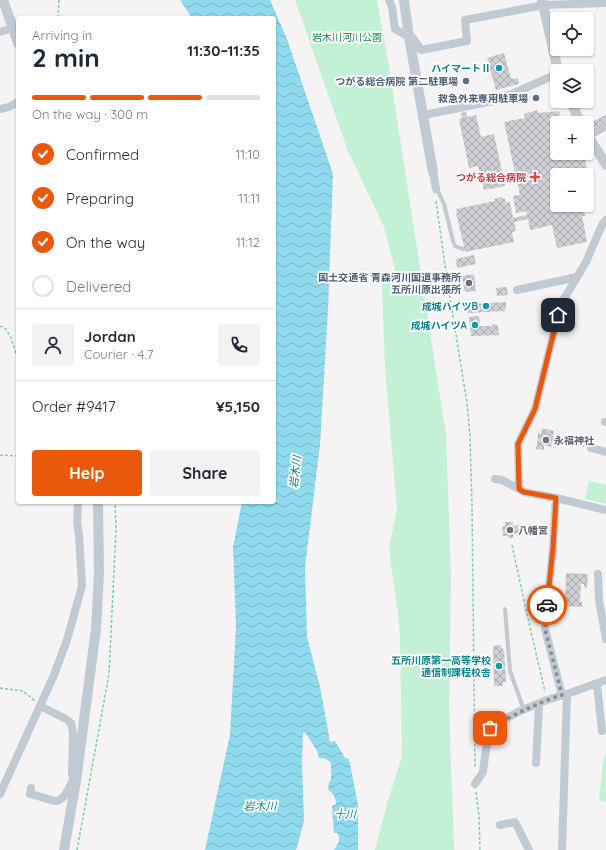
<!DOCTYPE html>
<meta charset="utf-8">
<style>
body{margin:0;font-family:Quicksand,"Noto Sans JP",sans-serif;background:#f2f2f3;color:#1f2937;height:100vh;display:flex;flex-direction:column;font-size:15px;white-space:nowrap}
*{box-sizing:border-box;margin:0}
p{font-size:13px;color:#747a83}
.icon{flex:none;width:22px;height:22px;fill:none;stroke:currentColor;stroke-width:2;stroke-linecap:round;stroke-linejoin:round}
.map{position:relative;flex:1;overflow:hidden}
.panel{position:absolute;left:16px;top:16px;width:260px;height:488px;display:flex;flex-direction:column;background:#fff;border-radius:4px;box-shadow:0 1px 3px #0004}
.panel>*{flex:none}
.controls{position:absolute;left:550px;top:12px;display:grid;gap:8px}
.controls a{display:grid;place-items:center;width:44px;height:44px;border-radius:4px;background:#fff;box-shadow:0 1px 3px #0004;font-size:20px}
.pin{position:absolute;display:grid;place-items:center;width:34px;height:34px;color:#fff;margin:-17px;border-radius:8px;box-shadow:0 2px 6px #0006}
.courier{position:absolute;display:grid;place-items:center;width:40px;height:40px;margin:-20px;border:3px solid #ea580c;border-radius:50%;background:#fff;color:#222;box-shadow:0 1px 5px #0007}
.headline em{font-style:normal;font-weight:700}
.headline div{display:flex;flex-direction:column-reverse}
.headline{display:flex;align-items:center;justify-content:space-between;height:68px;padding:0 16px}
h1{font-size:26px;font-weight:700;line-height:30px}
.bar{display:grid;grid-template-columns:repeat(4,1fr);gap:6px 4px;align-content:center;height:48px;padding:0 16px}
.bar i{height:5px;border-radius:3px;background:#e0e1e3}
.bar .active{background:#ea580c}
.bar p{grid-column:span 4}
.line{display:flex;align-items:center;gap:10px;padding:0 16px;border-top:1px solid #e0e1e3}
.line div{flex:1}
.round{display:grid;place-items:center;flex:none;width:42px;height:42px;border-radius:4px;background:#f2f2f3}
ol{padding:0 16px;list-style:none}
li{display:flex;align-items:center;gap:12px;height:44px}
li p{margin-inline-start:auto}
li .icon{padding:4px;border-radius:50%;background:#ea580c;color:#fff;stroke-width:4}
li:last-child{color:#747a83}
li i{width:22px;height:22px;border:2px solid #e0e1e3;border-radius:50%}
.button{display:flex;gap:8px;margin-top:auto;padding:8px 16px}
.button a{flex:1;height:46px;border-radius:4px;background:#ea580c;color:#fff;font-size:16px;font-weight:700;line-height:46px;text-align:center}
.button a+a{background:#f2f2f3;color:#1f2937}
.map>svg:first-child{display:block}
</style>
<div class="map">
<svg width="606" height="850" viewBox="0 0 606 850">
<defs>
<pattern id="water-waves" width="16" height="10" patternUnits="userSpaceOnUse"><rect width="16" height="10" fill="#90daee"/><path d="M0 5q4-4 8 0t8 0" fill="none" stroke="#78b4c4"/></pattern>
<pattern id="building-cross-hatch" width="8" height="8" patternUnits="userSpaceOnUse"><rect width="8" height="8" fill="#cdcfd5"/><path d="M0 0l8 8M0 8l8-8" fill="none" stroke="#a8abb0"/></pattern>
</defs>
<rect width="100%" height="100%" fill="#f5f3f3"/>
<!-- park -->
<path fill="#c3f1d5" d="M295,0h82l11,61 58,374 5,143 -2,129 5,143h-79l12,-46 15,-48 -2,-120 -2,-23 -7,-48 -2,-17 2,-10 6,-28 -12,-143 -3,-83 16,-3 -14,-54 -36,-76z
M589,481l17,4v19l-21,-5z
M604,755h2v47l-7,-2z"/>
<!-- water -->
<path fill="url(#water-waves)" d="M180,0h90l17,39 46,135 -5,136 -8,135 -15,122 2,70 13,50 10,55 5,-1 10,17 4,1 9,46v45h-24c4,-6 8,-11 3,-17h-3l-2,-27 4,-2c0,-7 -3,-10 -8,-15l1,-6 2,-3v-17c-4,-4 -6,-5 -12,-5l-2,-7 -12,-19 -2,1 -1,31 2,57 -8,29h-91l25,-115 6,-109 -3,-79 9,-45h32v-484h-82z"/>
<!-- building -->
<path fill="url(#building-cross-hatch)" d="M504,53l7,26 7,-1 1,6 -23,6 -9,-32z
M537,110l1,3 21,-2 3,12h-5v30h11l1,4 15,-3 3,15 -11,3 1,3h-20v30h26l2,11h-3l5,26 -30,6 -5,-23 -22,5 -2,-11 -14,3 2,9 -4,1 2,10 -49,10 -2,-10 -7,-29h1l-1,-4 39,-8 -1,-2 8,-2 1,2h2l1,4 4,-1 3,16 14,-3 -1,-4 -10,2 -3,-17 7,-1 -16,-73 21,-4 -1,-4z
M466,112l1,5 9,-2 5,22 13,-3 11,52 -21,4 -6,-24 -9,2 -10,-49 3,-1 -1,-5z
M606,115v8l-11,5 -3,-6z
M474,255l2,9 -19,4 -1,-9z
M474,274l2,17 -11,1 -3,-16z
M507,287l1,8 -11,1 -1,-8z
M506,302v6h-1v3l-38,2 -1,-10h6v1z
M479,316l1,10h12l1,-2 5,1 1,10 -28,1 -2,-19z
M542,428l12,3 -1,5 3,1 -1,5h-3l-1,5 -7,-2v5l-8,-1 2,-11h-1l1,-5 3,1z
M505,522h8v4l5,-1 1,8 -6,1v4h-5v-2h-5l-1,-9 3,-1z
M566,573l22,1 -1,14 -3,-1v-3h-3l-1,18h2v5l-17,-1z
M501,645v3h2v2h1l2,32h-3v4h-9l-1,-40z"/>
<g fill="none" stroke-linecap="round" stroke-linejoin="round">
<!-- path -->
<path stroke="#7ad0a6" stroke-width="1.5" stroke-dasharray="3 2" stroke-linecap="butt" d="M58,18l1,-18
M436,201l11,78 20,124 3,33 2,70 3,262
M0,326l6,3 5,9 7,22
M558,441l26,5
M0,455l18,1
M512,545l14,65 19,82
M526,610h14
M0,688l23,3 12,10
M476,792l3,24 1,34
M77,850l32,-176 7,-144 -1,-28"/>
<!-- service -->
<path stroke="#c1cad2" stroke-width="4" d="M437,189l7,15 9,37 2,5 8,3
M505,609l5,62 14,39"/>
<!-- minor -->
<path stroke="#c1cad2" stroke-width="8" d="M389,0l3,7 3,22 14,8 4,1 8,12 46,-9 -2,-21 79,-15 62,-2
M0,32l13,-4
M0,109l9,-2 9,-5
M424,115l74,-15 59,-26
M588,136l18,-10
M433,172l3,17
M606,220l-4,5 -16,37 -22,37 -6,16 -23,94 -17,35 1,45 5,3 32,6 50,12
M517,290l60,-13
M605,422h1
M591,448l15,4
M495,479l7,1 17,9
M556,498l-3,50 -8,81 17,66
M598,574l1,26 7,39
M597,684l5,47
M40,706l26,13 5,4 2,10 -1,41 4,6
M536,763l3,-59
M475,784l8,-12 2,-16 5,-29 30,-16 27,-11 20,-6 39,-14
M31,788l-1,6c7,1 19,6 25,7 10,0 16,-17 19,-24
M0,794l54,-119 13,-35 15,-54 -3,-51 -2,-12 1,-21
M500,825l15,-3 14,28
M562,850l5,-156"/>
<!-- tertiary -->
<path stroke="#c1cad2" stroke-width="10" d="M3,0l15,43
M404,0l5,37 24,135
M542,0l16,71
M570,101l11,22
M587,134l19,31
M64,850l12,-69 20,-152 3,-56 -1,-71"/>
</g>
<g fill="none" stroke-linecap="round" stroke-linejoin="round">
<!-- done -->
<path stroke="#868d94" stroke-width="4" stroke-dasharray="0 7.2" d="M490,728c23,-13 47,-25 72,-33l-17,-66 2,-24"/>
<!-- route -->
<path stroke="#ea580c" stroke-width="5" d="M547,605l6,-57 3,-50 -32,-6 -5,-3 -1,-45 17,-35 23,-94"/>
</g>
<!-- markers -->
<g fill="#0f9aa8" stroke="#fff" stroke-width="1.5">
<circle cx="499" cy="68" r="4"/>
<circle cx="486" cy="306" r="4"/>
<circle cx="475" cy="325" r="4"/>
<circle cx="499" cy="666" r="4"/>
</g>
<g fill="#5c6f8a" stroke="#fff" stroke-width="1.5">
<circle cx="466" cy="81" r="4"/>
<circle cx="536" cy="98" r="4"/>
<circle cx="469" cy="283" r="4"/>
</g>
<path fill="#e0444e" stroke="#fff" stroke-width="1.5" d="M533 171h4v4h4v4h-4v4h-4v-4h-4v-4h4z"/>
<g fill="#6b7280" stroke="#fff" stroke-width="1.5">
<circle cx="546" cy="440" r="4"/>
<circle cx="510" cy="530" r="4"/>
</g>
<g text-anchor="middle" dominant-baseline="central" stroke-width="3.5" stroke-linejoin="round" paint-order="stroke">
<!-- park labels -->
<g font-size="10" fill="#17864f" stroke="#fff">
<text x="347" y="37">岩木川河川公園</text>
</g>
<!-- culture labels -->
<g font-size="10" font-weight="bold" fill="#0d838f" stroke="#fff" text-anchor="end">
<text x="491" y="68">ハイマートⅡ</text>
<text x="478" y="306">成城ハイツB</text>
<text x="467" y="325">成城ハイツA</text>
<text x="491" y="660">五所川原第一高等学校<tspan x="491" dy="12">通信制課程校舎</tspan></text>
</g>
<!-- service labels -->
<g font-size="10" font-weight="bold" fill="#4e5e75" stroke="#fff" text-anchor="end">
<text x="458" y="81">つがる総合病院 第二駐車場</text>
<text x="528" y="98">救急外来専用駐車場</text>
<text x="461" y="277">国土交通省 青森河川国道事務所<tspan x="461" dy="12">五所川原出張所</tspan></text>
</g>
<!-- health labels -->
<g font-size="10" font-weight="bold" fill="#be3a42" stroke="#fff" text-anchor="end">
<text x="526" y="177">つがる総合病院</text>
</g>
<!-- worship labels -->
<g font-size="10" font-weight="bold" fill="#5b616d" stroke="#fff" text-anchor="start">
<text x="554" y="440">永福神社</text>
<text x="518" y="530">八幡宮</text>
</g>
<!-- water labels -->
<g font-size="11" font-style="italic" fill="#0c7c9b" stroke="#fff">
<text transform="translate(295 472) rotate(-84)">岩木川</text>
<text x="260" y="806">岩木川</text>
<text x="345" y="814">十川</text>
</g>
</g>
</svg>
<div class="controls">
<a><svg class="icon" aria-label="locate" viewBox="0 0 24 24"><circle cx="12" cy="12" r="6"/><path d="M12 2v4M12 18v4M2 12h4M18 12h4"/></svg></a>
<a><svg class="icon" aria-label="layers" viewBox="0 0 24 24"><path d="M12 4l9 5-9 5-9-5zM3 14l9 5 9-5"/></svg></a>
<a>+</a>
<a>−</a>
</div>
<div class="pin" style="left:490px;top:728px;background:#ea580c"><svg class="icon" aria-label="bag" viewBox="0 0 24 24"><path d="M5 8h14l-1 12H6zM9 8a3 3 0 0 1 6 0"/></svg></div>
<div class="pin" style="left:558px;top:315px;background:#1f2937"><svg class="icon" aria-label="home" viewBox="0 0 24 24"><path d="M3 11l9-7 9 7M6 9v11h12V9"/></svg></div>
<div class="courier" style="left:547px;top:605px"><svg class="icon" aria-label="car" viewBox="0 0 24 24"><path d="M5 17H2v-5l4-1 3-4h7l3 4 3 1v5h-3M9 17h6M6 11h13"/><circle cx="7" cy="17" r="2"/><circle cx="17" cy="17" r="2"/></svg></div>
<section class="panel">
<div class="headline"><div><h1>2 min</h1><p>Arriving in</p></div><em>11:30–11:35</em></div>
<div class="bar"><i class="active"></i><i class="active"></i><i class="active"></i><i></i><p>On the way · 300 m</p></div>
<ol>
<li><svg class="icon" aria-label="check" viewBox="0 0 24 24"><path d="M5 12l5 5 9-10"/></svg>Confirmed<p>11:10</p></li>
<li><svg class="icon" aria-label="check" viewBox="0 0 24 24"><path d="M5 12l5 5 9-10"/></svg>Preparing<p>11:11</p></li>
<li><svg class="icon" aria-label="check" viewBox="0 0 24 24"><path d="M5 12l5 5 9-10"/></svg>On the way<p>11:12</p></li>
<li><i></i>Delivered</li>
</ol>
<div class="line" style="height:72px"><a class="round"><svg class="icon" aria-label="person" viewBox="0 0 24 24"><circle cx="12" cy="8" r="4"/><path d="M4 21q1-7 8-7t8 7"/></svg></a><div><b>Jordan</b><p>Courier · 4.7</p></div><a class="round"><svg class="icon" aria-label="phone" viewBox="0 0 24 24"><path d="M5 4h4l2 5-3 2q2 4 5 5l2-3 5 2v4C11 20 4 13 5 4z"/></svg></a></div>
<div class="line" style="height:52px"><div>Order #9417</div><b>¥5,150</b></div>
<div class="button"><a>Help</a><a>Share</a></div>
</section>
</div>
